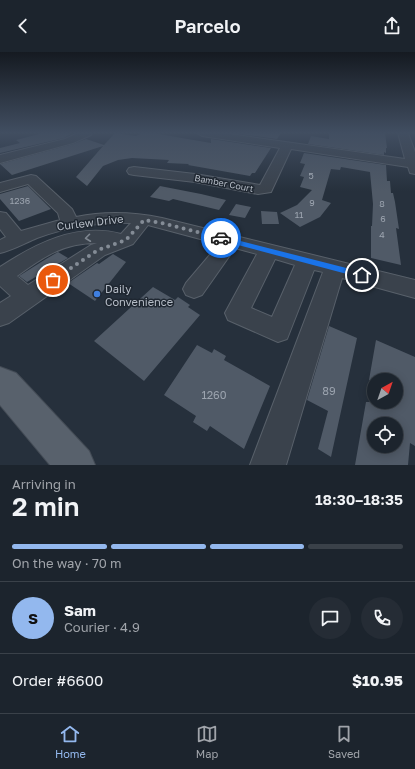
<!DOCTYPE html>
<meta charset="utf-8">
<style>
body{margin:0;font-family:"Golos Text",sans-serif;background:#252c35;color:#f1f3f6;height:100vh;display:flex;flex-direction:column;font-size:15px;white-space:nowrap}
*{box-sizing:border-box;margin:0}
p{font-size:13px;color:#a0a4aa}
.icon{flex:none;width:22px;height:22px;fill:none;stroke:currentColor;stroke-width:2;stroke-linecap:round;stroke-linejoin:round}
.map{position:relative;height:413px;overflow:hidden}
.details{display:flex;flex-direction:column;background:#1c242d;flex:1}
.details>*{flex:none}
.needle{width:26px;rotate:40deg}
.controls{position:absolute;left:367px;top:321px;display:grid;gap:8px}
.controls a{display:grid;place-items:center;width:36px;height:36px;border-radius:50%;background:#1c242d;box-shadow:0 2px 10px #0003,0 0 0 1px #3a4149;font-size:20px}
.pin{position:absolute;display:grid;place-items:center;width:34px;height:34px;color:#fff;margin:-17px;border:2px solid #fff;border-radius:50%;box-shadow:0 1px 4px #0007}
.courier{position:absolute;display:grid;place-items:center;width:40px;height:40px;margin:-20px;border:3px solid #1a73e8;border-radius:50%;background:#fff;color:#222;box-shadow:0 1px 5px #0007}
.head em{font-style:normal;font-weight:600}
.head div{display:flex;flex-direction:column-reverse}
.head{display:flex;align-items:center;justify-content:space-between;height:68px;padding:0 12px}
h1{font-size:26px;font-weight:600;line-height:30px}
.bar{display:grid;grid-template-columns:repeat(4,1fr);gap:6px 4px;align-content:center;height:48px;padding:0 12px}
.bar i{height:5px;border-radius:3px;background:#3a4149}
.bar .active{background:#93b8ee}
.bar p{grid-column:span 4}
.line{display:flex;align-items:center;gap:10px;padding:0 12px;border-top:1px solid #3a4149}
.line div{flex:1}
.round{display:grid;place-items:center;flex:none;width:42px;height:42px;border-radius:21px;background:#252c35}
header{display:flex;justify-content:space-between;align-items:center;height:52px;padding:0 12px;background:#1c242d;font-size:18px;font-weight:600}
.tab-bar{display:flex;justify-content:space-around;align-items:center;height:56px;border-top:1px solid #3a4149;background:#1c242d;font-size:11px;color:#a0a4aa}
.tab-bar a{display:grid;justify-items:center;gap:2px}
.tab-bar .active{color:#93b8ee}
.map>svg:first-child{display:block}
</style>
<header><svg class="icon" aria-label="back" viewBox="0 0 24 24"><path d="M15 5l-7 7 7 7"/></svg>Parcelo<svg class="icon" aria-label="share" viewBox="0 0 24 24"><path d="M12 15V3M7 8l5-5 5 5M5 13v7h14v-7"/></svg></header>
<div class="map">
<svg width="415" height="413" viewBox="0 0 415 413">
<rect width="100%" height="100%" fill="#26303c"/>
<!-- building -->
<path fill="#505a67" fill-rule="evenodd" d="M43,81h23l5,1 -7,4 -64,15v-5l20,-5 -4,-3z
M115,81l21,3 6,-3h11l58,10v-4l60,9 -16,25h-3l-2,3 -62,-11 1,-1 -22,-1 2,-3 -37,-2 -14,2 -15,6 -16,20 -11,-9 27,-31 -91,29 -12,-11 73,-20 13,-5 18,6z
M233,81h48l-4,6z
M329,81h56l2,15h-1v5l-2,-1v3l-76,-11 3,-8 18,3z
M304,101l82,12 1,16h3l1,12h2l2,9 4,27 -3,-1 5,37 -30,-7v-32h1l1,-22 -3,-32 -29,-5 -1,3 -9,-1 -9,31 9,3 -11,14 -20,10 -20,-14 17,-8 15,-15 -12,-3 4,-10 -4,-1 5,-12 -5,-1z
M28,134l23,23 -32,12 -19,-22v-5z
M160,134l41,8 25,6 -7,10 -46,-11 -4,2 -19,-4z
M236,152l15,3 -6,11 -16,-3z
M261,159l16,1 2,12h-17z
M58,200l10,6 -41,24 -8,-6 27,-17z
M113,202l13,8 -31,39 -27,-18 29,-20 2,1z
M153,235l22,13 3,-3 12,8 -2,2 12,8 -56,66 -50,-40z
M329,274l28,12 -26,119 -13,-8 10,-38 -21,-11z
M376,288l39,17v89l-5,-3 -2,22h-53l11,-63h30v-22h-27zM374,372h22v22h-22z
M197,293l15,8 2,-4 12,7 -2,4 46,26 -26,63 -34,-23 -3,5 -14,-9 3,-6 -32,-21z"/>
<g fill="none" stroke-linecap="round" stroke-linejoin="round">
<!-- minor casing -->
<g stroke="#58606a" stroke-width="2">
<path id="minor" d="M78,81h14l-1,2 -18,8 -73,20v-8l65,-16z
M197,81h26l182,26 -7,-26h10l7,19v22l-5,-1 -2,-6 -117,-18 -20,43 -13,2 -63,-12 -61,-7 -5,-1 -2,-3 2,-3 5,-1 61,7 65,11 20,-37 -78,-12z
M31,123l5,1 36,33 4,8c29,-6 57,-5 86,1l253,62v18l-73,-20 -56,187h-36l73,-193 -9,-2 -27,69 -9,3 -50,-22 -3,-7 32,-59 -22,-6 -33,47 -8,3 -8,-3 -3,-6 3,-6 33,-39 -71,-19 -15,19 -28,11 -96,68 -9,3v-23l11,-7 -11,-10v-19c35,-23 77,-45 121,-33l10,-11c-32,-1 -64,4 -94,15 -12,5 -24,12 -37,15v-13l6,-3 -6,-8v-17l6,1 15,18 39,-11 -2,-7 -30,-29 -28,8v-9zM97,191l-6,2 -63,40 -11,-9c26,-19 46,-33 80,-33zM275,207l20,6 -23,52 -21,-9z"/>
</g>
<!-- major casing -->
<g stroke="#434b55" stroke-width="2">
<path id="major" d="M0,315l16,6 17,18 56,60 6,14h-45l-50,-60z"/>
</g>
<!-- minor -->
<use href="#minor" fill="#3a424c" fill-rule="evenodd"/>
<!-- major -->
<use href="#major" fill="#58616c" fill-rule="evenodd"/>
</g>
<!-- one-way arrows -->
<defs><path id="oneway-chevron" d="M-2-3.5L2.5 0L-2 3.5" fill="none" stroke-width="1.6" stroke-linecap="round" stroke-linejoin="round"/></defs>
<use stroke="#7e8690" href="#oneway-chevron" transform="translate(88 186) rotate(173)"/>
<!-- sky -->
<linearGradient id="sky" x2="0" y2="1"><stop stop-color="#151a21"/><stop offset="0.58" stop-color="#414e61"/><stop offset="1" stop-color="#414e61" stop-opacity="0"/></linearGradient>
<rect width="415" height="139" fill="url(#sky)"/>
<!-- route -->
<path fill="#1a73e8" d="M221,184l141,36 3,3 -3,3 -143,-38v-3z"/>
<g fill="none" stroke-linecap="round" stroke-linejoin="round">
<!-- done -->
<path stroke="#848c96" stroke-width="4" stroke-dasharray="0 7.2" d="M53,228l45,-30 28,-10 18,-20 18,3 59,15"/>
</g>
<!-- markers -->
<circle fill="#3f7fe0" stroke="#1f2731" stroke-width="1.5" cx="97" cy="242" r="4"/>
<g text-anchor="middle" dominant-baseline="central" stroke-width="3" stroke-linejoin="round" paint-order="stroke">
<!-- number labels -->
<g font-size="9" fill="#9ca4af">
<text x="311" y="123">5</text>
<text x="20" y="148">1236</text>
<text x="312" y="150">9</text>
<text x="382" y="151">8</text>
<text x="299" y="162">11</text>
<text x="383" y="166">6</text>
<text x="382" y="182">4</text>
</g>
<!-- far-street labels -->
<g font-size="9" fill="#b6bdc7" stroke="#1f2731">
<text transform="translate(224 131) rotate(11)">Bamber Court</text>
</g>
<!-- street labels -->
<g font-size="11" fill="#b6bdc7" stroke="#1f2731">
<text transform="translate(90 170) rotate(-7)">Curlew Drive</text>
</g>
<!-- poi labels -->
<g font-size="11" fill="#b6bdc7" stroke="#1f2731" text-anchor="start">
<text x="105" y="236">Daily<tspan x="105" dy="13">Convenience</tspan></text>
</g>
<!-- near-number labels -->
<g font-size="11" fill="#9ca4af">
<text x="329" y="338">89</text>
<text x="214" y="342">1260</text>
</g>
</g>
</svg>
<div class="controls">
<a><svg class="needle" viewBox="-14 -14 28 28"><path d="M0-13l5 13h-10z" fill="#e53935"/><path d="M0 13l5-13h-10z" fill="#a0a4aa"/></svg></a>
<a><svg class="icon" aria-label="locate" viewBox="0 0 24 24"><circle cx="12" cy="12" r="6"/><path d="M12 2v4M12 18v4M2 12h4M18 12h4"/></svg></a>
</div>
<div class="pin" style="left:53px;top:228px;background:#ea580c"><svg class="icon" aria-label="bag" viewBox="0 0 24 24"><path d="M5 8h14l-1 12H6zM9 8a3 3 0 0 1 6 0"/></svg></div>
<div class="pin" style="left:362px;top:223px;background:#1f2937"><svg class="icon" aria-label="home" viewBox="0 0 24 24"><path d="M3 11l9-7 9 7M6 9v11h12V9"/></svg></div>
<div class="courier" style="left:221px;top:186px"><svg class="icon" aria-label="car" viewBox="0 0 24 24"><path d="M5 17H2v-5l4-1 3-4h7l3 4 3 1v5h-3M9 17h6M6 11h13"/><circle cx="7" cy="17" r="2"/><circle cx="17" cy="17" r="2"/></svg></div>
</div>
<section class="details">
<div class="head"><div><h1>2 min</h1><p>Arriving in</p></div><em>18:30–18:35</em></div>
<div class="bar"><i class="active"></i><i class="active"></i><i class="active"></i><i></i><p>On the way · 70 m</p></div>
<div class="line" style="height:72px"><b class="round" style="background:#93b8ee;color:#111">S</b><div><b>Sam</b><p>Courier · 4.9</p></div><a class="round"><svg class="icon" aria-label="chat" viewBox="0 0 24 24"><path d="M4 5h16v11H9l-5 4z"/></svg></a><a class="round"><svg class="icon" aria-label="phone" viewBox="0 0 24 24"><path d="M5 4h4l2 5-3 2q2 4 5 5l2-3 5 2v4C11 20 4 13 5 4z"/></svg></a></div>
<div class="line" style="height:52px"><div>Order #6600</div><b>$10.95</b></div>
</section>
<nav class="tab-bar">
<a class="active"><svg class="icon" aria-label="home" viewBox="0 0 24 24"><path d="M3 11l9-7 9 7M6 9v11h12V9"/></svg>Home</a>
<a><svg class="icon" aria-label="map" viewBox="0 0 24 24"><path d="M3 6l6-2 6 2 6-2v14l-6 2-6-2-6 2zM9 4v14M15 6v14"/></svg>Map</a>
<a><svg class="icon" aria-label="saved" viewBox="0 0 24 24"><path d="M7 4h10v16l-5-4-5 4z"/></svg>Saved</a>
</nav>
